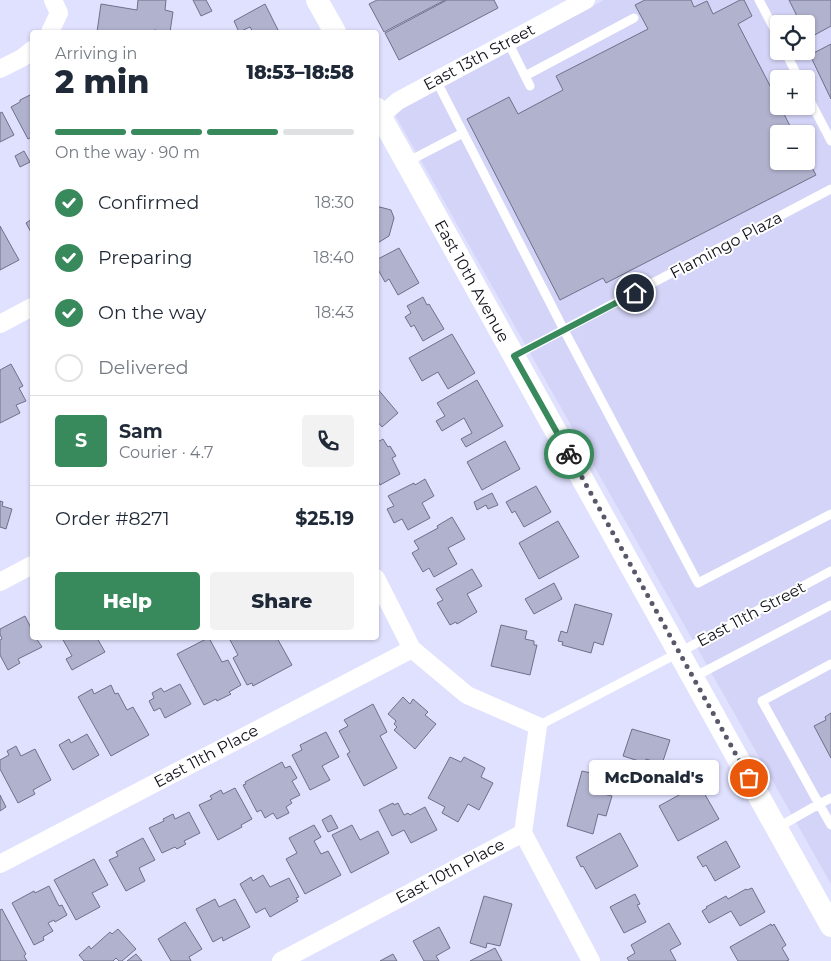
<!DOCTYPE html>
<meta charset="utf-8">
<style>
body{margin:0;font-family:Montserrat,sans-serif;background:#f2f2f3;color:#1f2937;height:100vh;display:flex;flex-direction:column;font-size:19px;white-space:nowrap}
*{box-sizing:border-box;margin:0}
p{font-size:16px;color:#747a83}
.icon{flex:none;width:28px;height:28px;fill:none;stroke:currentColor;stroke-width:2;stroke-linecap:round;stroke-linejoin:round}
.map{position:relative;flex:1;overflow:hidden}
.details{position:absolute;left:30px;top:30px;width:349px;height:610px;display:flex;flex-direction:column;background:#fff;border-radius:5px;box-shadow:0 1px 4px #0004}
.details>*{flex:none}
.buttons{position:absolute;left:770px;top:15px;display:grid;gap:10px}
.buttons a{display:grid;place-items:center;width:45px;height:45px;border-radius:5px;background:#fff;box-shadow:0 1px 4px #0004;font-size:25px}
.pin{position:absolute;display:grid;place-items:center;width:42px;height:42px;color:#fff;margin:-21px;border:2px solid #fff;border-radius:50%;box-shadow:0 1px 5px #0007}
.courier{position:absolute;display:grid;place-items:center;width:50px;height:50px;margin:-25px;border:4px solid #38895b;border-radius:50%;background:#fff;color:#222;box-shadow:0 1px 6px #0007}
.bubble{position:absolute;height:35px;border-radius:5px;background:#fff;box-shadow:0 1px 4px #0004;font-size:16px;font-weight:800;line-height:35px;text-align:center}
.headline em{font-style:normal;font-weight:800}
.headline div{display:flex;flex-direction:column-reverse}
.headline{display:flex;align-items:center;justify-content:space-between;height:85px;padding:0 25px}
h1{font-size:32px;font-weight:800;line-height:38px}
.bar{display:grid;grid-template-columns:repeat(4,1fr);gap:8px 5px;align-content:center;height:60px;padding:0 25px}
.bar i{height:6px;border-radius:4px;background:#e0e1e3}
.bar .current{background:#38895b}
.bar p{grid-column:span 4}
.line{display:flex;align-items:center;gap:12px;padding:0 25px;border-top:1px solid #e0e1e3}
.line div{flex:1}
.round{display:grid;place-items:center;flex:none;width:52px;height:52px;border-radius:5px;background:#f2f2f3}
ol{padding:0 25px;list-style:none}
li{display:flex;align-items:center;gap:15px;height:55px}
li p{margin-inline-start:auto}
li .icon{padding:5px;border-radius:50%;background:#38895b;color:#fff;stroke-width:4}
li:last-child{color:#747a83}
li i{width:28px;height:28px;border:2px solid #e0e1e3;border-radius:50%}
.action{display:flex;gap:10px;margin-top:auto;padding:10px 25px}
.action a{flex:1;height:58px;border-radius:5px;background:#38895b;color:#fff;font-size:20px;font-weight:800;line-height:58px;text-align:center}
.action a+a{background:#f2f2f3;color:#1f2937}
.map>svg:first-child{display:block}
</style>
<div class="map">
<svg width="831" height="961" viewBox="0 0 831 961">
<rect width="100%" height="100%" fill="#e0e1fe"/>
<!-- built -->
<path fill="#d3d4f7" fill-rule="evenodd" d="M604,0h227v884l-437,-771zM779,24h27v27h-27zM779,79h27v27h-27zM779,134h27v27h-27z"/>
<!-- building -->
<path fill="#b1b2ce" stroke="#6f7089" d="M138,0h28l-1,10 8,2 -3,20 -16,-2v2h-57l4,-28 36,6z
M193,0h13l6,11 -11,5z
M377,0h68l-61,32 -15,-28z
M447,0h47l4,8 -99,52 -14,-27z
M645,0h46l3,7 13,-6 6,13 27,-14h4l8,16 -14,8 41,79v3h1l14,28h-15v27h27v-4l10,18 -210,108 -3,-5 -43,22 -93,-181 42,-22 9,17 45,-24 -7,-14 92,-47 -13,-24z
M789,0h42v26l-22,12 -3,-5v-9h-5z
M265,4l13,26 -5,2h-20l-3,-5 -11,5 -5,-11z
M831,44v55l-21,-44z
M32,94v43l-4,2 -17,-32 9,-5v-2z
M2,112l12,23 -14,7v-29z
M24,151l6,11 -10,5 -5,-11z
M376,206l15,4 3,8 -5,18 -13,8z
M32,219v15l-6,-11z
M0,226l19,34 -19,10z
M399,248l20,35 -21,12 -9,-16 -4,3 -9,-16v-6z
M423,297l4,8 2,-1 15,25 -21,12 -9,-16 -3,2 -6,-10 6,-4 -4,-7z
M452,334l23,39 -27,16 -10,-17 -16,9 -13,-23z
M11,364l12,22 -4,2 7,13 -10,4 4,8 -20,10v-53z
M477,380l26,46 -37,21 -5,-8 11,-6 -8,-15 -22,13 -6,-10 9,-5 -8,-13z
M376,387l22,26 -16,14 -6,-7z
M383,439l5,8 2,-1 6,10 -4,2 8,16 -20,11 -4,-7v-35z
M505,441l15,28 -38,21 -15,-28z
M425,479l9,17 -12,7 8,15 -22,12 -6,-11 -8,4 -7,-14 7,-3 -6,-10 26,-13 1,2z
M536,486l15,26 -27,15 -9,-16 -3,2 -6,-11z
M492,493l6,12 -10,4 -2,-4 -9,5 -3,-8z
M0,501l3,1 -1,4 10,3 -6,20 -6,-2z
M452,517l13,22 -17,9 9,16 -23,13 -5,-9 -6,4 -11,-19 7,-4 -5,-8 24,-13 -1,-2z
M558,521l21,36 -40,22 -20,-36z
M472,569l10,17 -15,8 10,18 -20,12 -1,-2 -6,3 -13,-22 6,-3 -7,-11z
M554,583l8,16 -28,15 -9,-15z
M575,604l37,10 -9,31 -9,-3 -3,11 -29,-8 1,-3 -5,-1 3,-10 6,2z
M25,616l7,14v8h4l6,9 -24,12 2,4 -12,7 -8,-15v-15l2,-1 -2,-5v-5z
M501,625l26,6 -2,8 9,2v4h3l-7,30 -39,-9z
M62,638h35l8,14 -33,18 -6,-11 6,-3z
M208,638h1l13,24 6,-2 13,25 -12,7 2,2 -14,7 -1,-2 -12,6 -27,-51z
M229,638h48l15,27 -39,21 -1,-3 -5,2 -14,-27 5,-3z
M180,684l11,20 -26,14 -5,-10 -6,3 -5,-10 5,-3 -2,-5 9,-5 3,4z
M111,685l4,9 3,-1 9,17 6,-3 16,28 -38,21 -33,-59 14,-8 2,5z
M403,697l7,7 3,-5 15,13 -3,3 11,9 -21,25 -21,-19 3,-3 -3,-3 2,-3 -8,-7z
M373,704l14,28 -7,4 17,32 -33,18 -17,-32 3,-2 -11,-21 9,-5 -4,-6z
M831,713v45l-17,-32 12,-6 -1,-3z
M632,729l38,11 -8,24 -16,-5 -1,4 -22,-7z
M326,732l13,25 -17,9 8,14 -20,10 -18,-35 10,-5 -2,-5z
M87,734l12,21 -26,15 -14,-25 10,-6 2,4z
M16,746l5,10 14,-7 16,31 -18,10 2,4 -17,9 -18,-34v-9l9,-5 -2,-4z
M450,757l11,5 3,-5 21,11 -4,9 12,6 -14,27 -11,-6 -10,18 -16,-9 3,-6 -17,-9z
M282,762l3,6 5,-2 7,12 -5,3 8,14 -10,5 2,3 -6,4 3,6 -12,6 -4,-6 -8,5 -4,-8 -4,2 -14,-27 3,-1 -1,-2z
M582,771l22,5 -5,17 13,3 -6,20 -8,-2 -5,20 -26,-8z
M699,784l20,35 -41,22 -19,-35z
M235,788l17,31 -11,6 1,2 -24,13 -19,-35 13,-6 -2,-3 11,-6 2,4z
M0,795l6,12 -6,4z
M393,803l1,2 4,-2 6,12 4,-2 2,2 15,-8 12,23 -26,13 -7,-13 -12,6 -13,-26z
M189,812l11,21 -16,8 2,3 -9,5 -2,-2 -13,6 -13,-25 15,-7 -1,-2 10,-5 2,5z
M331,815l7,13 -10,4 -6,-12z
M314,825l7,12 -7,4 7,13 7,-3 13,24 -36,19 -19,-35 11,-6 -8,-15z
M352,825l8,15 18,-9 11,22 -38,20 -19,-38z
M620,833l18,33 -42,23 -13,-23 -2,1 -5,-10z
M143,838l12,22 -16,8 6,13 -19,10 -17,-31 9,-4 -2,-4z
M726,841l14,26 -25,14 -9,-16 -3,2 -6,-10z
M94,859l14,26 -16,8 8,14 -24,13 -22,-40z
M263,875l7,12 19,-9 10,19 -3,1 2,3 -28,16 -5,-9 -9,5 -16,-29 11,-7 2,4z
M49,886l10,20 3,-1 5,10 -12,7 -1,-2 -6,3 5,8 -10,6 1,3 -10,5 -22,-42 22,-12 1,2z
M752,888l13,24 -25,14 -9,-15 -22,12 -7,-12 5,-3 -1,-1 20,-11 2,3 18,-10 1,1z
M635,894l5,10 -3,1 9,17 -22,11 -14,-26z
M484,896l28,8 -12,42 -13,-3 -1,5 -16,-5z
M215,899l4,8 16,-8 15,28 -27,14 -1,-4 -9,5 -17,-33z
M2,909l24,45 -2,2 3,5h-27v-51z
M185,922l17,27 -13,8 2,4h-20l-13,-22z
M669,923l12,21 -11,6 6,11h-47l-2,-3 8,-5 -4,-8z
M771,924l1,2 2,-2 12,21 -4,3 7,12 -3,1h-48l-8,-14z
M439,927l11,21 -14,8 3,5h-15l-11,-20z
M118,929l18,20 -14,12h-3l-3,-3 -3,3h-29l-5,-6 10,-9 2,3 19,-17 2,2z
M495,948l7,13h-32z
M136,954l6,7h-15z
M393,954l4,7h-17z"/>
<g fill="none" stroke-linecap="round" stroke-linejoin="round">
<!-- service -->
<path stroke="#fff" stroke-width="9" d="M759,0l20,38
M508,42l22,44
M785,51l14,28
M525,76l109,-58
M436,80l128,250 134,253 133,-69
M806,93l25,48
M407,162l56,-29
M514,356l317,-167
M831,664l-69,37 57,103 12,-6
M694,677l137,-72
M538,726l142,-74 151,-81
M777,828l42,-24 12,21"/>
<!-- minor -->
<path stroke="#fff" stroke-width="18" d="M50,32l9,-19 -6,-13
M0,69l22,-11 10,-8
M376,120l22,-19 188,-101
M0,324l32,-17
M0,582l32,-17
M523,833l68,128
M0,864l412,-215
M281,961l242,-128 15,-107 -71,-31 -55,-46 -36,-71"/>
<!-- tertiary -->
<path stroke="#fff" stroke-width="22" d="M317,0l18,32
M376,108l455,818"/>
</g>
<g fill="none" stroke-linecap="round" stroke-linejoin="round">
<!-- done -->
<path stroke="#585869" stroke-width="5" stroke-dasharray="0 9" d="M569,454l180,324"/>
<!-- route -->
<path stroke="#38895b" stroke-width="6" d="M569,454l-55,-98 121,-63"/>
</g>
<g text-anchor="middle" dominant-baseline="central" stroke-width="4" stroke-linejoin="round" paint-order="stroke">
<!-- street labels -->
<g font-size="16" fill="#0f0f19" stroke="#fff">
<text transform="translate(479 57) rotate(-28)">East 13th Street</text>
<text transform="translate(726 245) rotate(-28)">Flamingo Plaza</text>
<text transform="translate(472 281) rotate(61)">East 10th Avenue</text>
<text transform="translate(751 614) rotate(-28)">East 11th Street</text>
<text transform="translate(206 756) rotate(-28)">East 11th Place</text>
<text transform="translate(450 871) rotate(-28)">East 10th Place</text>
</g>
</g>
</svg>
<div class="buttons">
<a><svg class="icon" aria-label="locate" viewBox="0 0 24 24"><circle cx="12" cy="12" r="6"/><path d="M12 2v4M12 18v4M2 12h4M18 12h4"/></svg></a>
<a>+</a>
<a>−</a>
</div>
<div class="pin" style="left:749px;top:778px;background:#ea580c"><svg class="icon" aria-label="bag" viewBox="0 0 24 24"><path d="M5 8h14l-1 12H6zM9 8a3 3 0 0 1 6 0"/></svg></div>
<div class="pin" style="left:635px;top:293px;background:#1f2937"><svg class="icon" aria-label="home" viewBox="0 0 24 24"><path d="M3 11l9-7 9 7M6 9v11h12V9"/></svg></div>
<div class="courier" style="left:569px;top:454px"><svg class="icon" aria-label="bike" viewBox="0 0 24 24"><circle cx="6" cy="16" r="4"/><circle cx="18" cy="16" r="4"/><path d="M6 16l4-8h5l3 8M10 8l3 8H6M13 5h3"/></svg></div>
<div class="bubble" style="left:589px;top:760px;width:130px">McDonald's</div>
<section class="details">
<div class="headline"><div><h1>2 min</h1><p>Arriving in</p></div><em>18:53–18:58</em></div>
<div class="bar"><i class="current"></i><i class="current"></i><i class="current"></i><i></i><p>On the way · 90 m</p></div>
<ol>
<li><svg class="icon" aria-label="check" viewBox="0 0 24 24"><path d="M5 12l5 5 9-10"/></svg>Confirmed<p>18:30</p></li>
<li><svg class="icon" aria-label="check" viewBox="0 0 24 24"><path d="M5 12l5 5 9-10"/></svg>Preparing<p>18:40</p></li>
<li><svg class="icon" aria-label="check" viewBox="0 0 24 24"><path d="M5 12l5 5 9-10"/></svg>On the way<p>18:43</p></li>
<li><i></i>Delivered</li>
</ol>
<div class="line" style="height:90px"><b class="round" style="background:#38895b;color:#fff">S</b><div><b>Sam</b><p>Courier · 4.7</p></div><a class="round"><svg class="icon" aria-label="phone" viewBox="0 0 24 24"><path d="M5 4h4l2 5-3 2q2 4 5 5l2-3 5 2v4C11 20 4 13 5 4z"/></svg></a></div>
<div class="line" style="height:65px"><div>Order #8271</div><b>$25.19</b></div>
<div class="action"><a>Help</a><a>Share</a></div>
</section>
</div>
